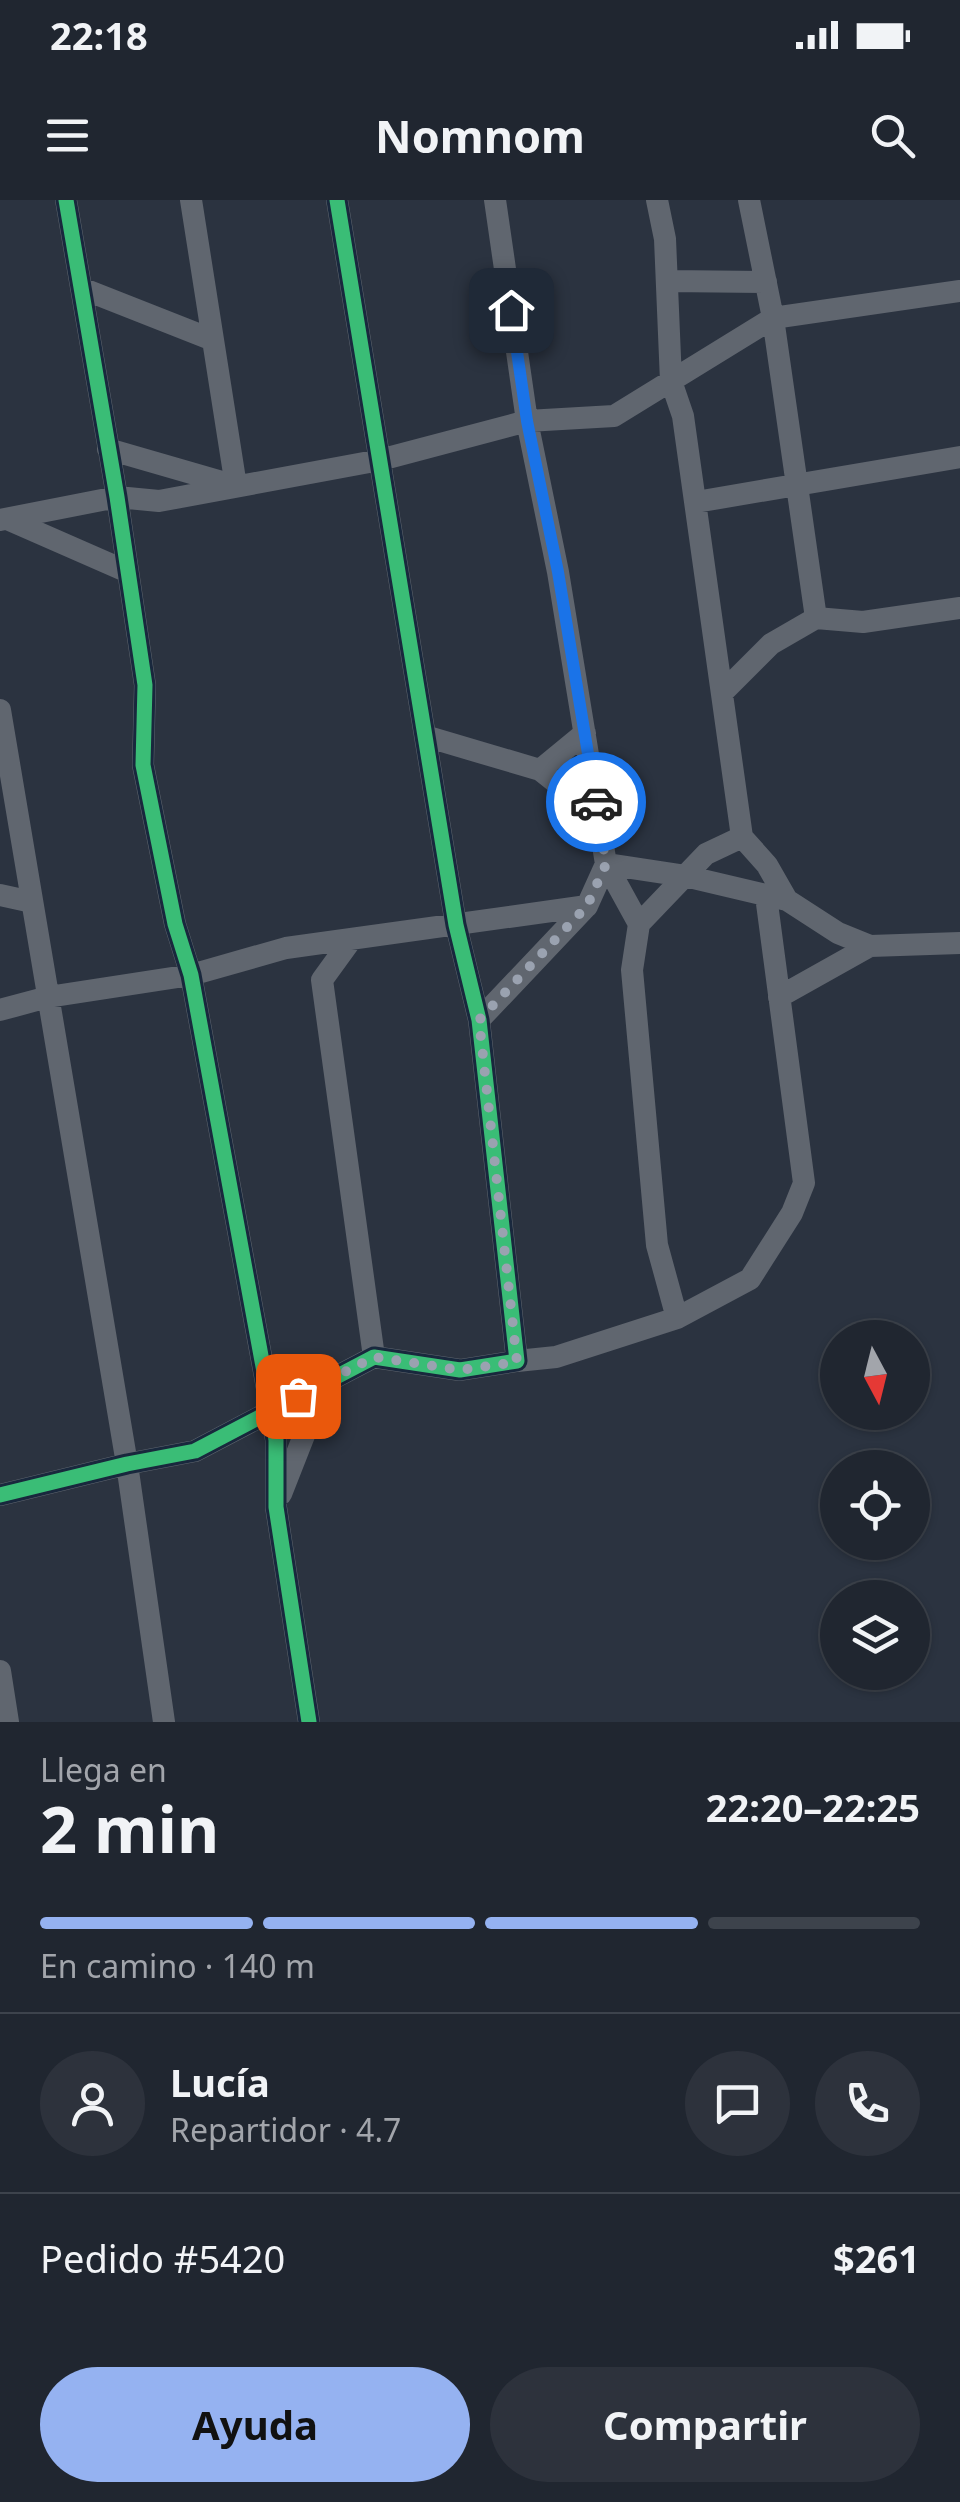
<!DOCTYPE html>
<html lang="es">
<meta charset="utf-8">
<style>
body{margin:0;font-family:"Noto Sans",sans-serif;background:#2d323c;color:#f1f3f6;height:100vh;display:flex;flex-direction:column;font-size:38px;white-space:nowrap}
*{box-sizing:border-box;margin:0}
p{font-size:32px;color:#a2a5ab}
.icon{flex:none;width:55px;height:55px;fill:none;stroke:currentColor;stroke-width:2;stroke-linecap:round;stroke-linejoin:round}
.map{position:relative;height:1522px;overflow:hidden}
.drawer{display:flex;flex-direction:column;background:#202630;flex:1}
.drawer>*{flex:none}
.needle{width:65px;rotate:173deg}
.tools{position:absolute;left:820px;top:1120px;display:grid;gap:20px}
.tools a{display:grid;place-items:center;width:110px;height:110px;border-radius:50%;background:#202630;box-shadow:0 2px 8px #0004,0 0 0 2px #3d434c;font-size:50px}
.pin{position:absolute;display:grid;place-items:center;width:85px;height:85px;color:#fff;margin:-42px;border-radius:20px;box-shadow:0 5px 15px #0006}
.courier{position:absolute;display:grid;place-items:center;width:100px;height:100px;margin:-50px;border:8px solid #1a73e8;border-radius:50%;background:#fff;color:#222;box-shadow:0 2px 12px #0007}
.overview em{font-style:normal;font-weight:700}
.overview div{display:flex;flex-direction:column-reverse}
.overview{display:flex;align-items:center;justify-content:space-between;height:170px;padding:0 40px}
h1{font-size:65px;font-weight:700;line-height:75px}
.bar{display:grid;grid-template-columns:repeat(4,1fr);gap:15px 10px;align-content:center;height:120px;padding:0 40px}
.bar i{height:12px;border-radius:8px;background:#3d434c}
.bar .active{background:#95b2f1}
.bar p{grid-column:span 4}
.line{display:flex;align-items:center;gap:25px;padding:0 40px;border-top:2px solid #3d434c}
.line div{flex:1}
.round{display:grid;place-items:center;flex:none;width:105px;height:105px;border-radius:52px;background:#2d323c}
.button{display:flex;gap:20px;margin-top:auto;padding:20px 40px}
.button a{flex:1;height:115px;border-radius:60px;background:#95b2f1;color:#111;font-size:40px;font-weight:700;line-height:115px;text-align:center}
.button a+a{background:#2d323c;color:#f1f3f6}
.status{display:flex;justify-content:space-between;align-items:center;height:70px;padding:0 50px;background:#202630;direction:ltr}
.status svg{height:28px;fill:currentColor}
header{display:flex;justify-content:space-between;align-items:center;height:130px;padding:0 40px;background:#202630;font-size:45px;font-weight:700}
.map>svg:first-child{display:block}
</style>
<div class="status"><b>22:18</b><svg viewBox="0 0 49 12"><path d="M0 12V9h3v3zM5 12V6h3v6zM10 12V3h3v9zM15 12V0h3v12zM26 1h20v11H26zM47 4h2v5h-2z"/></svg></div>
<header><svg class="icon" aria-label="menu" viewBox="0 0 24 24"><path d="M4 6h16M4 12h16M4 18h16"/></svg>Nomnom<svg class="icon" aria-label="search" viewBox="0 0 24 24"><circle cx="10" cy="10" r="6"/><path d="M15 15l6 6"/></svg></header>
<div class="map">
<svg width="960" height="1522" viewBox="0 0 960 1522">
<rect width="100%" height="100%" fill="#2b3340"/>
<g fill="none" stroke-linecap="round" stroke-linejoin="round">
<!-- street -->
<path stroke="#60666f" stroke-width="22" d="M66,0l51,297 28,188 -2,80 32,159 16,51 80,435 5,30v67l33,215
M657,0l8,39 6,142 12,35 59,421 25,28 20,35
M667,81l99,1
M81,88l132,52
M108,249l128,37 -45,-286
M696,302l264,-45
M7,319l121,53
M0,320l117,-23 42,4 221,-41 147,-39 87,-5 159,-98 187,-27
M816,418l47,4 97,-14
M723,492l48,-48 45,-26 -43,-300 -24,-118
M0,510l127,754 37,258
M425,536l115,34 58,46
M540,570l45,-37
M606,664l79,12 102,24 51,33 32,13 90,-3
M606,664l33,60
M0,695l32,7
M351,740l-29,40 52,377
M779,797l91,-51
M0,810l48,-13 143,-22 95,-27 301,-42
M479,820l108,-114 19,-42 -48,-292 -31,-151 -32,-221
M677,1118l-20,-73 -25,-275 7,-46 67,-70 36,-17
M517,1161l39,-4 121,-39 73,-39 42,-66 12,-30 -38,-287
M281,1294l44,-112
M0,1295l127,-31 68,-13 179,-94 86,13 57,-9 -38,-341 -23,-95 -119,-725
M0,1471l8,51"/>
<!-- cycleway casing -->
<g stroke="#19283d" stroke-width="21">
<path id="cycleway" d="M66,0l51,297 28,188 -2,80 32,159 16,51 80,435 5,30v67l33,215
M0,1295l127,-31 68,-13 179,-94 86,13 57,-9 -38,-341 -23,-95 -119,-725"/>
</g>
<!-- cycleway -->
<use href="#cycleway" stroke="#3abd76" stroke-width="15"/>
</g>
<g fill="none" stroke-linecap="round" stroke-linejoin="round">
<!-- done -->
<path stroke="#9aa2b0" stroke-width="10" stroke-dasharray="0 18" d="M298,1196l76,-39 86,13 57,-8 -38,-342 108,-114 19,-42 -10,-62"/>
<!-- route -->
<path stroke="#1a73e8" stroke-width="12" d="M511,110l16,111 31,151 38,230"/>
</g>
</svg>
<div class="tools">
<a><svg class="needle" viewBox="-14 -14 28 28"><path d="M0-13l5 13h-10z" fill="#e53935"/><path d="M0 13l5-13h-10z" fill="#a2a5ab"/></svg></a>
<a><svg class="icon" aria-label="locate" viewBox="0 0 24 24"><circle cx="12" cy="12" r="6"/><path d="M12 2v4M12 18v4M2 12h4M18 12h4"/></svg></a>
<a><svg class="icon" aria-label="layers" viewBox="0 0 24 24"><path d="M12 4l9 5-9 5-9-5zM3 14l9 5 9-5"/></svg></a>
</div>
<div class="pin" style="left:298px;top:1196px;background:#ea580c"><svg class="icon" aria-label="bag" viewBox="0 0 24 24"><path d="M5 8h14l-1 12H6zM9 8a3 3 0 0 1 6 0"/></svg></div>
<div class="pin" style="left:511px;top:110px;background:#1f2937"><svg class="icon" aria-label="home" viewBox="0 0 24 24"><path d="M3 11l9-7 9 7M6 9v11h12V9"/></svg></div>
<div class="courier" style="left:596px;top:602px"><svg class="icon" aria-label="car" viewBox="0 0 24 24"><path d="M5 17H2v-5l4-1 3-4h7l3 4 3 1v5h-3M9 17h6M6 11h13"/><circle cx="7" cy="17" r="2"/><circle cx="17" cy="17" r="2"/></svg></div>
</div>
<section class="drawer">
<div class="overview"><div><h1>2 min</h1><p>Llega en</p></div><em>22:20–22:25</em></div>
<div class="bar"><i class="active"></i><i class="active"></i><i class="active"></i><i></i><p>En camino · 140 m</p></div>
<div class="line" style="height:180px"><a class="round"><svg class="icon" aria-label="person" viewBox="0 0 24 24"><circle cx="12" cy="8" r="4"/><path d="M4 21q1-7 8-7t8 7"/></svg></a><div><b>Lucía</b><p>Repartidor · 4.7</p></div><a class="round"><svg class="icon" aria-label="chat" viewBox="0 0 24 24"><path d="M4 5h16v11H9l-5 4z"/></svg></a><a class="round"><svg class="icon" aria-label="phone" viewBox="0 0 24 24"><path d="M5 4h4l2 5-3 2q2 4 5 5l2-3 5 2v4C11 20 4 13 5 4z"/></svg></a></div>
<div class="line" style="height:130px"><div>Pedido #5420</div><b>$261</b></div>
<div class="button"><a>Ayuda</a><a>Compartir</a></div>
</section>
